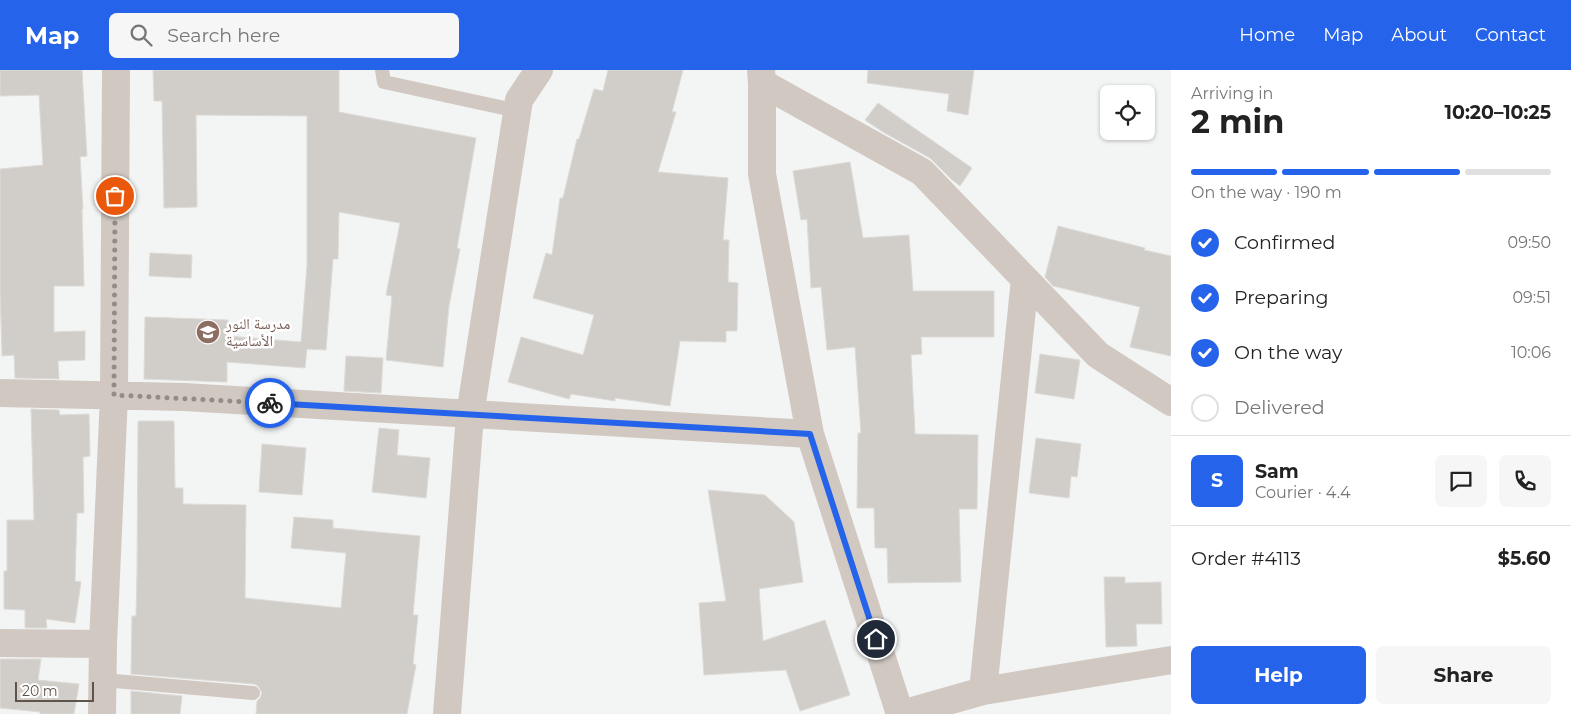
<!DOCTYPE html>
<meta charset="utf-8">
<style>
body{margin:0;font-family:Montserrat,"Noto Naskh Arabic",sans-serif;background:#f6f6f6;color:#222;height:100vh;display:flex;flex-direction:column;font-size:19px;white-space:nowrap}
*{box-sizing:border-box;margin:0}
p{font-size:16px;color:#767676}
.icon{flex:none;width:28px;height:28px;fill:none;stroke:currentColor;stroke-width:2;stroke-linecap:round;stroke-linejoin:round}
.map{position:relative;flex:1;overflow:hidden}
.details{display:flex;flex-direction:column;background:#fff;width:400px}
.details>*{flex:none}
.fabs{position:absolute;left:1100px;top:15px;display:grid;gap:10px}
.fabs a{display:grid;place-items:center;width:55px;height:55px;border-radius:8px;background:#fff;box-shadow:0 1px 4px #0004;font-size:25px}
.scale{position:absolute;left:15px;bottom:12px;width:79px;box-sizing:border-box;padding-left:5px;border:2px solid #5f544b;border-top:0;font-size:14px;line-height:18px;white-space:nowrap;color:#5f544b;-webkit-text-stroke:4px #fff;paint-order:stroke}
.pin{position:absolute;display:grid;place-items:center;width:42px;height:42px;color:#fff;margin:-21px;border:2px solid #fff;border-radius:50%;box-shadow:0 1px 5px #0007}
.courier{position:absolute;display:grid;place-items:center;width:50px;height:50px;margin:-25px;border:4px solid #2563eb;border-radius:50%;background:#fff;color:#222;box-shadow:0 1px 6px #0007}
.overview em{font-style:normal;font-weight:700}
.overview div{display:flex;flex-direction:column-reverse}
.overview{display:flex;align-items:center;justify-content:space-between;height:85px;padding:0 20px}
h1{font-size:32px;font-weight:700;line-height:38px}
.bar{display:grid;grid-template-columns:repeat(4,1fr);gap:8px 5px;align-content:center;height:60px;padding:0 20px}
.bar i{height:6px;border-radius:4px;background:#e0e0e0}
.bar .current{background:#2563eb}
.bar p{grid-column:span 4}
.line{display:flex;align-items:center;gap:12px;padding:0 20px;border-top:1px solid #e0e0e0}
.line div{flex:1}
.round{display:grid;place-items:center;flex:none;width:52px;height:52px;border-radius:8px;background:#f6f6f6}
ol{padding:0 20px;list-style:none}
li{display:flex;align-items:center;gap:15px;height:55px}
li p{margin-inline-start:auto}
li .icon{padding:5px;border-radius:50%;background:#2563eb;color:#fff;stroke-width:4}
li:last-child{color:#767676}
li i{width:28px;height:28px;border:2px solid #e0e0e0;border-radius:50%}
.cta{display:flex;gap:10px;margin-top:auto;padding:10px 20px}
.cta a{flex:1;height:58px;border-radius:8px;background:#2563eb;color:#fff;font-size:20px;font-weight:700;line-height:58px;text-align:center}
.cta a+a{background:#f6f6f6;color:#222}
header{display:flex;align-items:center;gap:30px;box-sizing:border-box;height:70px;padding:0 25px;background:#2563eb;color:#fff}
header strong{font-size:24px}
nav{display:flex;gap:28px;margin-inline-start:auto;font-size:18px}
.search{width:350px;height:45px;background:#f6f6f6;display:flex;align-items:center;gap:12px;box-sizing:border-box;padding:0 18px;border-radius:8px;color:#767676;font-size:19px}
main{display:flex;flex:1;min-height:0}
.map>svg:first-child{display:block}
</style>
<header>
<strong>Map</strong>
<div class="search"><svg class="icon" aria-label="search" viewBox="0 0 24 24"><circle cx="10" cy="10" r="6"/><path d="M15 15l6 6"/></svg>Search here</div>
<nav><a>Home</a><a>Map</a><a>About</a><a>Contact</a></nav>
</header>
<main>
<div class="map">
<svg width="1171" height="644" viewBox="0 0 1171 644">
<rect width="100%" height="100%" fill="#f3f4f4"/>
<!-- building -->
<path fill="#d1ceca" stroke="#dddbd7" d="M0,0h82l5,86 -7,1 3,52h-1l2,77h-30v46l31,-1v29l-27,1 1,18 -44,-1 -1,-23 -12,1 -2,-67v-120l43,-4 -4,-70 -39,1z
M153,0h186v42l137,26 -19,110 3,1 -11,57 -6,61 -57,-7 6,-64 -6,-1 14,-72 -61,-11 -1,47h-5l-7,91 -19,-1 -2,19 -78,-6v20l-83,-3 1,-62 83,3v16l73,6 6,-77v-149l-111,-1 1,92 -33,1 -2,-107h-8z
M608,0h75l-11,42h4l-18,60 70,6 -5,62h6l-1,42 10,1 -1,48h-11v11l-46,-1 -10,65 -55,-8v3l-44,-7 -2,5 -61,-17 13,-45 62,18 11,-40 -61,-17 13,-45 6,2 8,-57h3l14,-59h2l15,-50 9,2z
M868,0h106l-6,45 -21,-4 2,-17 -82,-11z
M878,33l94,65 -12,18 -9,-7 -21,-21 -47,-26 -18,-12z
M850,92l13,76 46,-3 4,56h81v46h-73l1,17 -11,1 4,79 63,1 -1,74h-18l2,73 -73,1 -1,-35h-12l-1,-40h-17l1,-75h3l-6,-86 -28,3 -6,-63 -10,1 -4,-69 -6,1 -8,-49z
M1058,156l87,22 -1,2 27,6v100l-41,-9 10,-40 -87,-21 -8,-9z
M150,183l42,2 -1,23 -42,-2z
M1040,284l40,6 -6,39 -39,-6z
M346,286l37,2 -2,35 -37,-2z
M31,339l28,1 1,5 29,-1 1,42 -7,1 1,56h-7l-2,68 6,1 -6,41 -29,-4 1,9h-22v-18l-21,-1v-38h3v-51h27z
M138,351h36l1,67h8v16l63,1 -1,93 96,10 5,-55 -55,-5 3,-31 39,3v8l87,8 -7,79h5l-5,49 3,1 -9,49h-151l1,-13 3,-3 2,-5 -4,-7 -4,-2 -123,-10 1,-58h4l1,-44z
M379,358l20,2 -2,25 33,3 -4,40 -54,-6z
M1036,368l45,6 -4,33 -6,-1 -2,22 -40,-5z
M262,374l44,4 -4,47 -43,-3z
M708,420l57,5 29,27 9,60 -44,7 4,52 62,-21 25,75 -50,16 -14,-41 -82,5 -5,-72 27,-2z
M1104,507h21v6l36,-1 1,42h-26l1,22 -31,1z
M0,589h41l-3,21 41,4 -5,30h-34v-2l-40,-4z
M131,621l51,5 -2,18h-49z"/>
<g fill="none" stroke-linecap="round" stroke-linejoin="round">
<!-- service -->
<path stroke="#d0c8c1" stroke-width="14" d="M382,0l2,12 134,29
M103,610l150,13"/>
<!-- minor -->
<path stroke="#d0c8c1" stroke-width="28" d="M761,0l1,13 160,89 176,183 73,47
M762,13v91l48,260 90,280
M1025,209l-42,412 188,-31
M0,323l184,4 626,37
M0,573l103,1
M102,644l1,-70 11,-249 2,-325
M447,644l23,-299 49,-315 20,-30
M902,644l81,-23"/>
</g>
<g fill="none" stroke-linecap="round" stroke-linejoin="round">
<!-- done -->
<path stroke="#938c86" stroke-width="5" stroke-dasharray="0 9" d="M115,126l-1,199 156,8"/>
<!-- route -->
<path stroke="#2563eb" stroke-width="6" d="M270,333l540,31 66,205"/>
</g>
<!-- icons -->
<defs>
<g id="school-disc" transform="scale(1.25)"><circle r="9.5" fill="#8d6e63" stroke="#fff"/><path d="M0-5L7-2L0 1L-7-2ZM-4 1L0 2.5L4 1V4Q0 6-4 4Z" fill="#fff"/></g>
</defs>
<g fill-rule="evenodd">
<use href="#school-disc" x="208" y="262"/>
</g>
<g text-anchor="middle" dominant-baseline="central" stroke-width="5" stroke-linejoin="round" paint-order="stroke">
<!-- education labels -->
<g font-size="15" fill="#785e54" stroke="#fff" text-anchor="start">
<text x="226" y="253">مدرسة النور<tspan x="226" dy="17">الأساسية</tspan></text>
</g>
</g>
</svg>
<div class="fabs">
<a><svg class="icon" aria-label="locate" viewBox="0 0 24 24"><circle cx="12" cy="12" r="6"/><path d="M12 2v4M12 18v4M2 12h4M18 12h4"/></svg></a>
</div>
<div class="scale">20 m</div>
<div class="pin" style="left:115px;top:126px;background:#ea580c"><svg class="icon" aria-label="bag" viewBox="0 0 24 24"><path d="M5 8h14l-1 12H6zM9 8a3 3 0 0 1 6 0"/></svg></div>
<div class="pin" style="left:876px;top:569px;background:#1f2937"><svg class="icon" aria-label="home" viewBox="0 0 24 24"><path d="M3 11l9-7 9 7M6 9v11h12V9"/></svg></div>
<div class="courier" style="left:270px;top:333px"><svg class="icon" aria-label="bike" viewBox="0 0 24 24"><circle cx="6" cy="16" r="4"/><circle cx="18" cy="16" r="4"/><path d="M6 16l4-8h5l3 8M10 8l3 8H6M13 5h3"/></svg></div>
</div>
<section class="details">
<div class="overview"><div><h1>2 min</h1><p>Arriving in</p></div><em>10:20–10:25</em></div>
<div class="bar"><i class="current"></i><i class="current"></i><i class="current"></i><i></i><p>On the way · 190 m</p></div>
<ol>
<li><svg class="icon" aria-label="check" viewBox="0 0 24 24"><path d="M5 12l5 5 9-10"/></svg>Confirmed<p>09:50</p></li>
<li><svg class="icon" aria-label="check" viewBox="0 0 24 24"><path d="M5 12l5 5 9-10"/></svg>Preparing<p>09:51</p></li>
<li><svg class="icon" aria-label="check" viewBox="0 0 24 24"><path d="M5 12l5 5 9-10"/></svg>On the way<p>10:06</p></li>
<li><i></i>Delivered</li>
</ol>
<div class="line" style="height:90px"><b class="round" style="background:#2563eb;color:#fff">S</b><div><b>Sam</b><p>Courier · 4.4</p></div><a class="round"><svg class="icon" aria-label="chat" viewBox="0 0 24 24"><path d="M4 5h16v11H9l-5 4z"/></svg></a><a class="round"><svg class="icon" aria-label="phone" viewBox="0 0 24 24"><path d="M5 4h4l2 5-3 2q2 4 5 5l2-3 5 2v4C11 20 4 13 5 4z"/></svg></a></div>
<div class="line" style="height:65px"><div>Order #4113</div><b>$5.60</b></div>
<div class="cta"><a>Help</a><a>Share</a></div>
</section>
</main>
